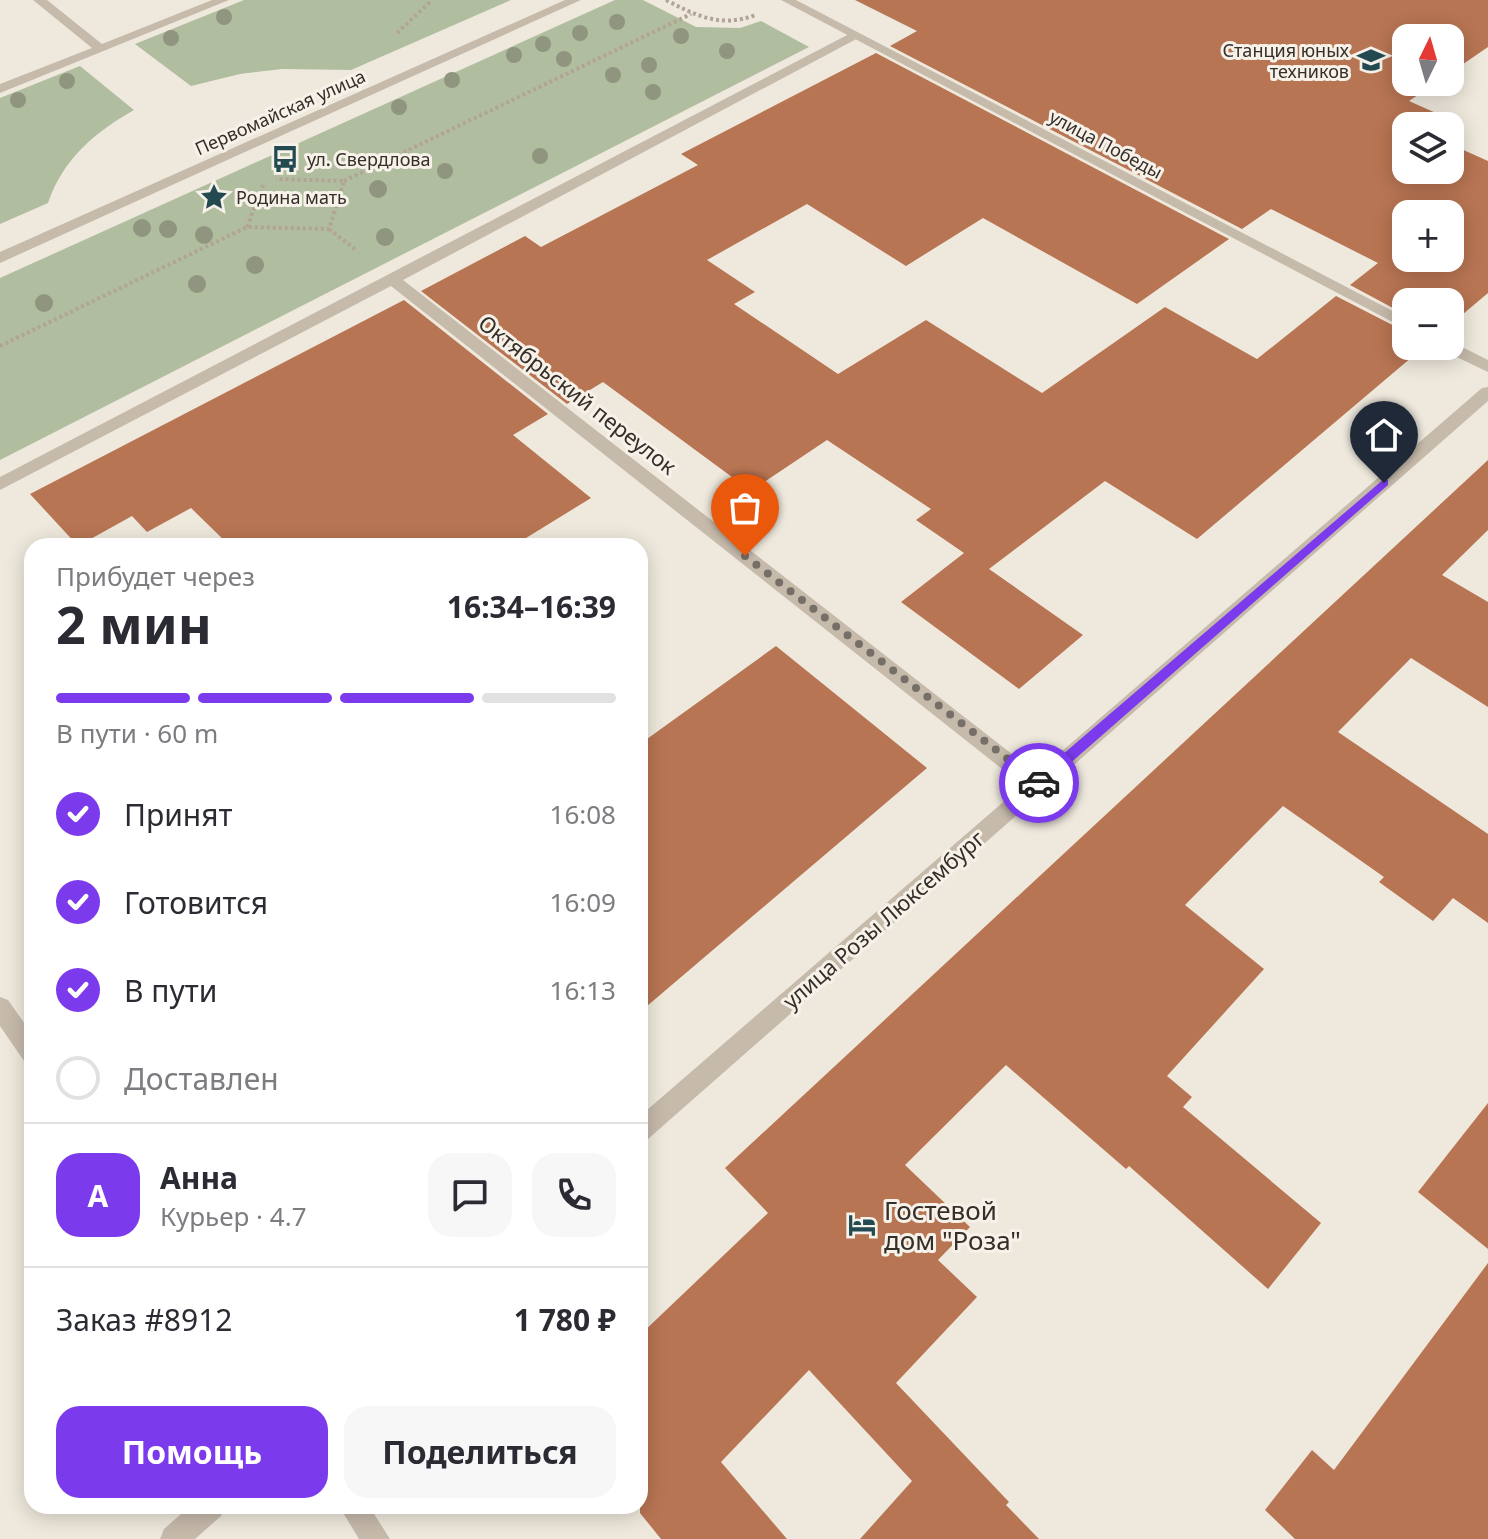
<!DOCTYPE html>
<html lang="ru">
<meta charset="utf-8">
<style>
body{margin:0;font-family:"Noto Sans",sans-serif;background:#f7f7f7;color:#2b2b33;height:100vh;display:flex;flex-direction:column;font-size:30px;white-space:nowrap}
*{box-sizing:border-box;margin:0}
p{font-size:26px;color:#7c7c81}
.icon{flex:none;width:44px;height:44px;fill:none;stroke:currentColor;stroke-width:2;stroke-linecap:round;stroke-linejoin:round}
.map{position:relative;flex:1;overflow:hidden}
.drawer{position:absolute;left:24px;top:538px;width:624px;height:976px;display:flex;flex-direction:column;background:#fff;border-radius:24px;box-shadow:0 4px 20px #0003}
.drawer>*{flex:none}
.needle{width:52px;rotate:5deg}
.controls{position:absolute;left:1392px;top:24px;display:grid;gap:16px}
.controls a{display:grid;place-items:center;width:72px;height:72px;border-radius:16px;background:#fff;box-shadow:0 4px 20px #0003;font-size:40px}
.pin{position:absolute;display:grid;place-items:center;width:68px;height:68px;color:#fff;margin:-82px -34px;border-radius:50% 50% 50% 0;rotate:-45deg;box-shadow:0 0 8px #0007}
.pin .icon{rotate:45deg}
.courier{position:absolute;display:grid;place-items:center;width:80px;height:80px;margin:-40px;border:6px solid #7c3aed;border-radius:50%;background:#fff;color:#222;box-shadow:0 2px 10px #0007}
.overview em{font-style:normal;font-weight:700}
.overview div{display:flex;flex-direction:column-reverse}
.overview{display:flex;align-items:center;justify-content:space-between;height:136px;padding:0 32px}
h1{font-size:52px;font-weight:700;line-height:60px}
.bar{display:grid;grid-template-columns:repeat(4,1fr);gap:12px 8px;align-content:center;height:96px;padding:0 32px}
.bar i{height:10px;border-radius:6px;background:#e1e1e2}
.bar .active{background:#7c3aed}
.bar p{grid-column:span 4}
.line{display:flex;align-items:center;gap:20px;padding:0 32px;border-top:2px solid #e1e1e2}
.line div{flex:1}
.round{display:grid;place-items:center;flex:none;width:84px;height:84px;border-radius:24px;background:#f7f7f7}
ol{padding:0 32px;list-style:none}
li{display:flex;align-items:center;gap:24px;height:88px}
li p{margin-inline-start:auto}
li .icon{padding:8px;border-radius:50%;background:#7c3aed;color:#fff;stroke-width:4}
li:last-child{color:#7c7c81}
li i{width:44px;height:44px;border:4px solid #e1e1e2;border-radius:50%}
.primary-button{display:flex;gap:16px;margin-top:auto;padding:16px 32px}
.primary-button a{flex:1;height:92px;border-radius:24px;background:#7c3aed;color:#fff;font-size:32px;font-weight:700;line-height:92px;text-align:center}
.primary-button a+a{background:#f7f7f7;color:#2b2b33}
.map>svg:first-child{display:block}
</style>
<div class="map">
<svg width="1488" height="1539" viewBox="0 0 1488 1539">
<rect width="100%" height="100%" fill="#efe9dd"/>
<!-- green -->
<path fill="#b0bd9f" d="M244,0h267l-160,70 -69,-1 -42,5 -49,12 -56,-42z
M615,0h28l53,27 44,1 21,-7 48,26 -809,413v-182z
M80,66l54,44c-39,22 -71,49 -86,93l-48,21v-126z"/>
<!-- building -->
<path fill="#b87553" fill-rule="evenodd" d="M855,0h633v47l-38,26v-35h-44v44h31l-28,19 36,16 -12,9h-27v44h44v-26l38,17v132l-38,32v-23h-44v13l-56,-30 28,-22 -107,-54 -29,20 -352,-183 27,-15zM1406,214h44v44h-44z
M876,53l353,186 -92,65 -154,-86 -77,48 -99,-62 -100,56 48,32 -21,12 104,70 88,-54 116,73 123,-86 92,52 79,-63 70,36v14h19l-228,193 -92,-58 -116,88 94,66 -64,54 -118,-87 63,-49 -48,-33 15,-11 -104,-69 -76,51 -148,-109 -36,22 -146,-113 104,-55 16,11 157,-82 -17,-11z
M404,300l144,114 -35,21 78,63 -78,48h-283l-39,-38 -44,24 -15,-16 -54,30 -48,-52z
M1488,460v70l-46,45 46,27v105l-77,-49 -73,74 150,102v89l-35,-25 -20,23 -54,-39 5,-5 -101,-71 -98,99 79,64 -97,107 25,21 -9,10 138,116 -53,66 -139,-123 -3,3 -120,-104 -101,100 65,62 -32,33 39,37 -81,86 113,119 -3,3 33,34h-179l52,-58 -103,-111 -88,92 66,77h-126l-21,-26v-178l128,-122 -43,-45z
M776,646l151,122 -287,244v-268z
M1488,1103v146l-70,-57z
M1488,1263v276h-193l-30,-29 47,-60 22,20z"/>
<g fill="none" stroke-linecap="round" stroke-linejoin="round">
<!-- path -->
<path stroke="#b2a495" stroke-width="4" stroke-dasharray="3 3" stroke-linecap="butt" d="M666,0c30,16 56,28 89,15
M397,33l35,-33
M344,181l347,-167
M247,227l17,-44
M329,229l27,21
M0,346l247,-119 82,2 15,-48 -68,-2"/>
<!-- service -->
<path fill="#c6baab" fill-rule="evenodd" d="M33,0h14l55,44 110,-44h17l-229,93v-9l92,-36z
M851,33l11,3 -459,244 641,499 3,6 -3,6 -7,2 -7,-2 -639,-505 -391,204v-13z"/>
<!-- minor -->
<path fill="#c6baab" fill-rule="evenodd" d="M1488,387v14l-840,738 -8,3v-26l842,-728z
M0,997l8,3 24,34v30l-8,-3 -24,-35z
M190,1506h35l-4,10 -26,23h-35l4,-10z
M339,1506h30l21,33h-31z"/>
<!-- tertiary -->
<path fill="#c6baab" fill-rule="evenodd" d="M565,0h16l-581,263v-11z
M781,0h15l610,318v11z
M1450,341l38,19v12l-46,-22 -2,-4h10z"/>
</g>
<!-- trees -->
<g fill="#8f957e">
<circle cx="224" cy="17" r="8"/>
<circle cx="617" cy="22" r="8"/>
<circle cx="580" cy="33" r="8"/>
<circle cx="681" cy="36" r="8"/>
<circle cx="171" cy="38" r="8"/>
<circle cx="543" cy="44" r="8"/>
<circle cx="727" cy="51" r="8"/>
<circle cx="514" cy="55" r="8"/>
<circle cx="564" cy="59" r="8"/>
<circle cx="649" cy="65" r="8"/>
<circle cx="613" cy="75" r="8"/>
<circle cx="452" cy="80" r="8"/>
<circle cx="67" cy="81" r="8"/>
<circle cx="653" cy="92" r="8"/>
<circle cx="18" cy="100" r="8"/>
<circle cx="399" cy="107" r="8"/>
<circle cx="540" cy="156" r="8"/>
<circle cx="445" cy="171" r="8"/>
<circle cx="378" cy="189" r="9"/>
<circle cx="142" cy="228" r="9"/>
<circle cx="168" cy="229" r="9"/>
<circle cx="204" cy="235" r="9"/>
<circle cx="385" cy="237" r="9"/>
<circle cx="255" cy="265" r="9"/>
<circle cx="197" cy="284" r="9"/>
<circle cx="44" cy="303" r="9"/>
</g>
<!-- route -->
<path fill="#7c3aed" d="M1384,479l4,1v5l-345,302h-9v-8z"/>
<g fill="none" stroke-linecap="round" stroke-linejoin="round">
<!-- done -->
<path stroke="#766f68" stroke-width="8" stroke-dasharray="0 14.4" d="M745,556l294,227"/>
</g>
<!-- icons -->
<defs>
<g id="school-bare" transform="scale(2.16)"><path d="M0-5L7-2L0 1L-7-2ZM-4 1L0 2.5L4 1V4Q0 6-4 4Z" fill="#234a51" stroke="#f7f2e9" stroke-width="2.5" paint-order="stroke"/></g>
<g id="bus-bare" transform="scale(2.16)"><path d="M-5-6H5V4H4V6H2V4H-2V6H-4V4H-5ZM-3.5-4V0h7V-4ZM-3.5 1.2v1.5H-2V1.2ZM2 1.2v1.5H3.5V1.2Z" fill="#234a51" stroke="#f7f2e9" stroke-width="2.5" paint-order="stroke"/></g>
<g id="sight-bare" transform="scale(2.16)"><path d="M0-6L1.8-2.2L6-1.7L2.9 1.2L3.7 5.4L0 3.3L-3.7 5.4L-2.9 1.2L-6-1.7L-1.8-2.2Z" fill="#234a51" stroke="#f7f2e9" stroke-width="2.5" paint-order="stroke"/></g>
<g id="hotel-bare" transform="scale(2.16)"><path d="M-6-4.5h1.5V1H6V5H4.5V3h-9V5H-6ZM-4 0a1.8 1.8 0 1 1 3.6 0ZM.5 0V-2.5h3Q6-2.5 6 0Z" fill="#234a51" stroke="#f7f2e9" stroke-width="2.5" paint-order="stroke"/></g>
</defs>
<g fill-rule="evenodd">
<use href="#school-bare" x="1371" y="60"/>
<use href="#bus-bare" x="285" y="159"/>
<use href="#sight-bare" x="214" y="197"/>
<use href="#hotel-bare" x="862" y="1225"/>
</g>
<g text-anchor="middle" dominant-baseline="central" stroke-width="6" stroke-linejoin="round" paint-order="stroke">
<!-- far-poi labels -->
<g font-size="18" fill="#352e29" stroke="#f7f2e9" text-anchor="start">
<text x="1349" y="50" text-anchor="end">Станция юных<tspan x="1349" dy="21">техников</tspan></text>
<text x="307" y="159">ул. Свердлова</text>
<text x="236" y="197">Родина мать</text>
</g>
<!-- far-street labels -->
<g font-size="18" fill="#352e29" stroke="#f7f2e9">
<text transform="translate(280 112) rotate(-24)">Первомайская улица</text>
<text transform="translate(1106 144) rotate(28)">улица Победы</text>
</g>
<!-- street labels -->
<g font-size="22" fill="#352e29" stroke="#f7f2e9">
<text transform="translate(578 394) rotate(38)">Октябрьский переулок</text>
<text transform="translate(883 919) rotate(-41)">улица Розы Люксембург</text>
</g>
<!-- near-poi labels -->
<g font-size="26" fill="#352e29" stroke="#f7f2e9" text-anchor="start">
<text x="884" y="1210">Гостевой<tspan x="884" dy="30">дом "Роза"</tspan></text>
</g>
</g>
</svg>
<div class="controls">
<a><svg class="needle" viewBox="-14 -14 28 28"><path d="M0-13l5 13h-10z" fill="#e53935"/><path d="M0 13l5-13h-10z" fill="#7c7c81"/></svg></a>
<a><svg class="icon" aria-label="layers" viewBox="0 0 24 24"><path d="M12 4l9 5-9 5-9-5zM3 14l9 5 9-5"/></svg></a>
<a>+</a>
<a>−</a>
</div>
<div class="pin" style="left:745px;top:556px;background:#ea580c"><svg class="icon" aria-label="bag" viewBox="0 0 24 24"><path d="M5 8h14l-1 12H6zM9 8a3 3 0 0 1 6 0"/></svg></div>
<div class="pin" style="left:1384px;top:483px;background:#1f2937"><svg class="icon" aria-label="home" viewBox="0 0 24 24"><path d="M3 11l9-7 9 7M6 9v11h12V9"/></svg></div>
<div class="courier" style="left:1039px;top:783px"><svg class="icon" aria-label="car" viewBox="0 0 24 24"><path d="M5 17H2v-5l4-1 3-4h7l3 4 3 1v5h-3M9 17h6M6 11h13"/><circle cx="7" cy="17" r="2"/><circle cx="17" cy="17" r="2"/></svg></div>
<section class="drawer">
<div class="overview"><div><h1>2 мин</h1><p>Прибудет через</p></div><em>16:34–16:39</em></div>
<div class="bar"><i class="active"></i><i class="active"></i><i class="active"></i><i></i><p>В пути · 60 m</p></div>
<ol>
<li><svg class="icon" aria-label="check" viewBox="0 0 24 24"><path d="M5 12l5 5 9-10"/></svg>Принят<p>16:08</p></li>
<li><svg class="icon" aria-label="check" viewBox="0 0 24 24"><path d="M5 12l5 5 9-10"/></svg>Готовится<p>16:09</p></li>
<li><svg class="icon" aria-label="check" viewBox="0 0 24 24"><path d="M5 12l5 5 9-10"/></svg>В пути<p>16:13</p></li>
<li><i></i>Доставлен</li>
</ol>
<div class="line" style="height:144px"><b class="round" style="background:#7c3aed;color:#fff">А</b><div><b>Анна</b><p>Курьер · 4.7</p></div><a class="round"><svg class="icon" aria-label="chat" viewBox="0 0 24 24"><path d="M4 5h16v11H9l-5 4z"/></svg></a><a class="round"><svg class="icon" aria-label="phone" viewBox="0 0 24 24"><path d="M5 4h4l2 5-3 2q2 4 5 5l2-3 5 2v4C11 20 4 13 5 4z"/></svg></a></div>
<div class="line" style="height:104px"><div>Заказ #8912</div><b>1 780 ₽</b></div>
<div class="primary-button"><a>Помощь</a><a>Поделиться</a></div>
</section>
</div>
